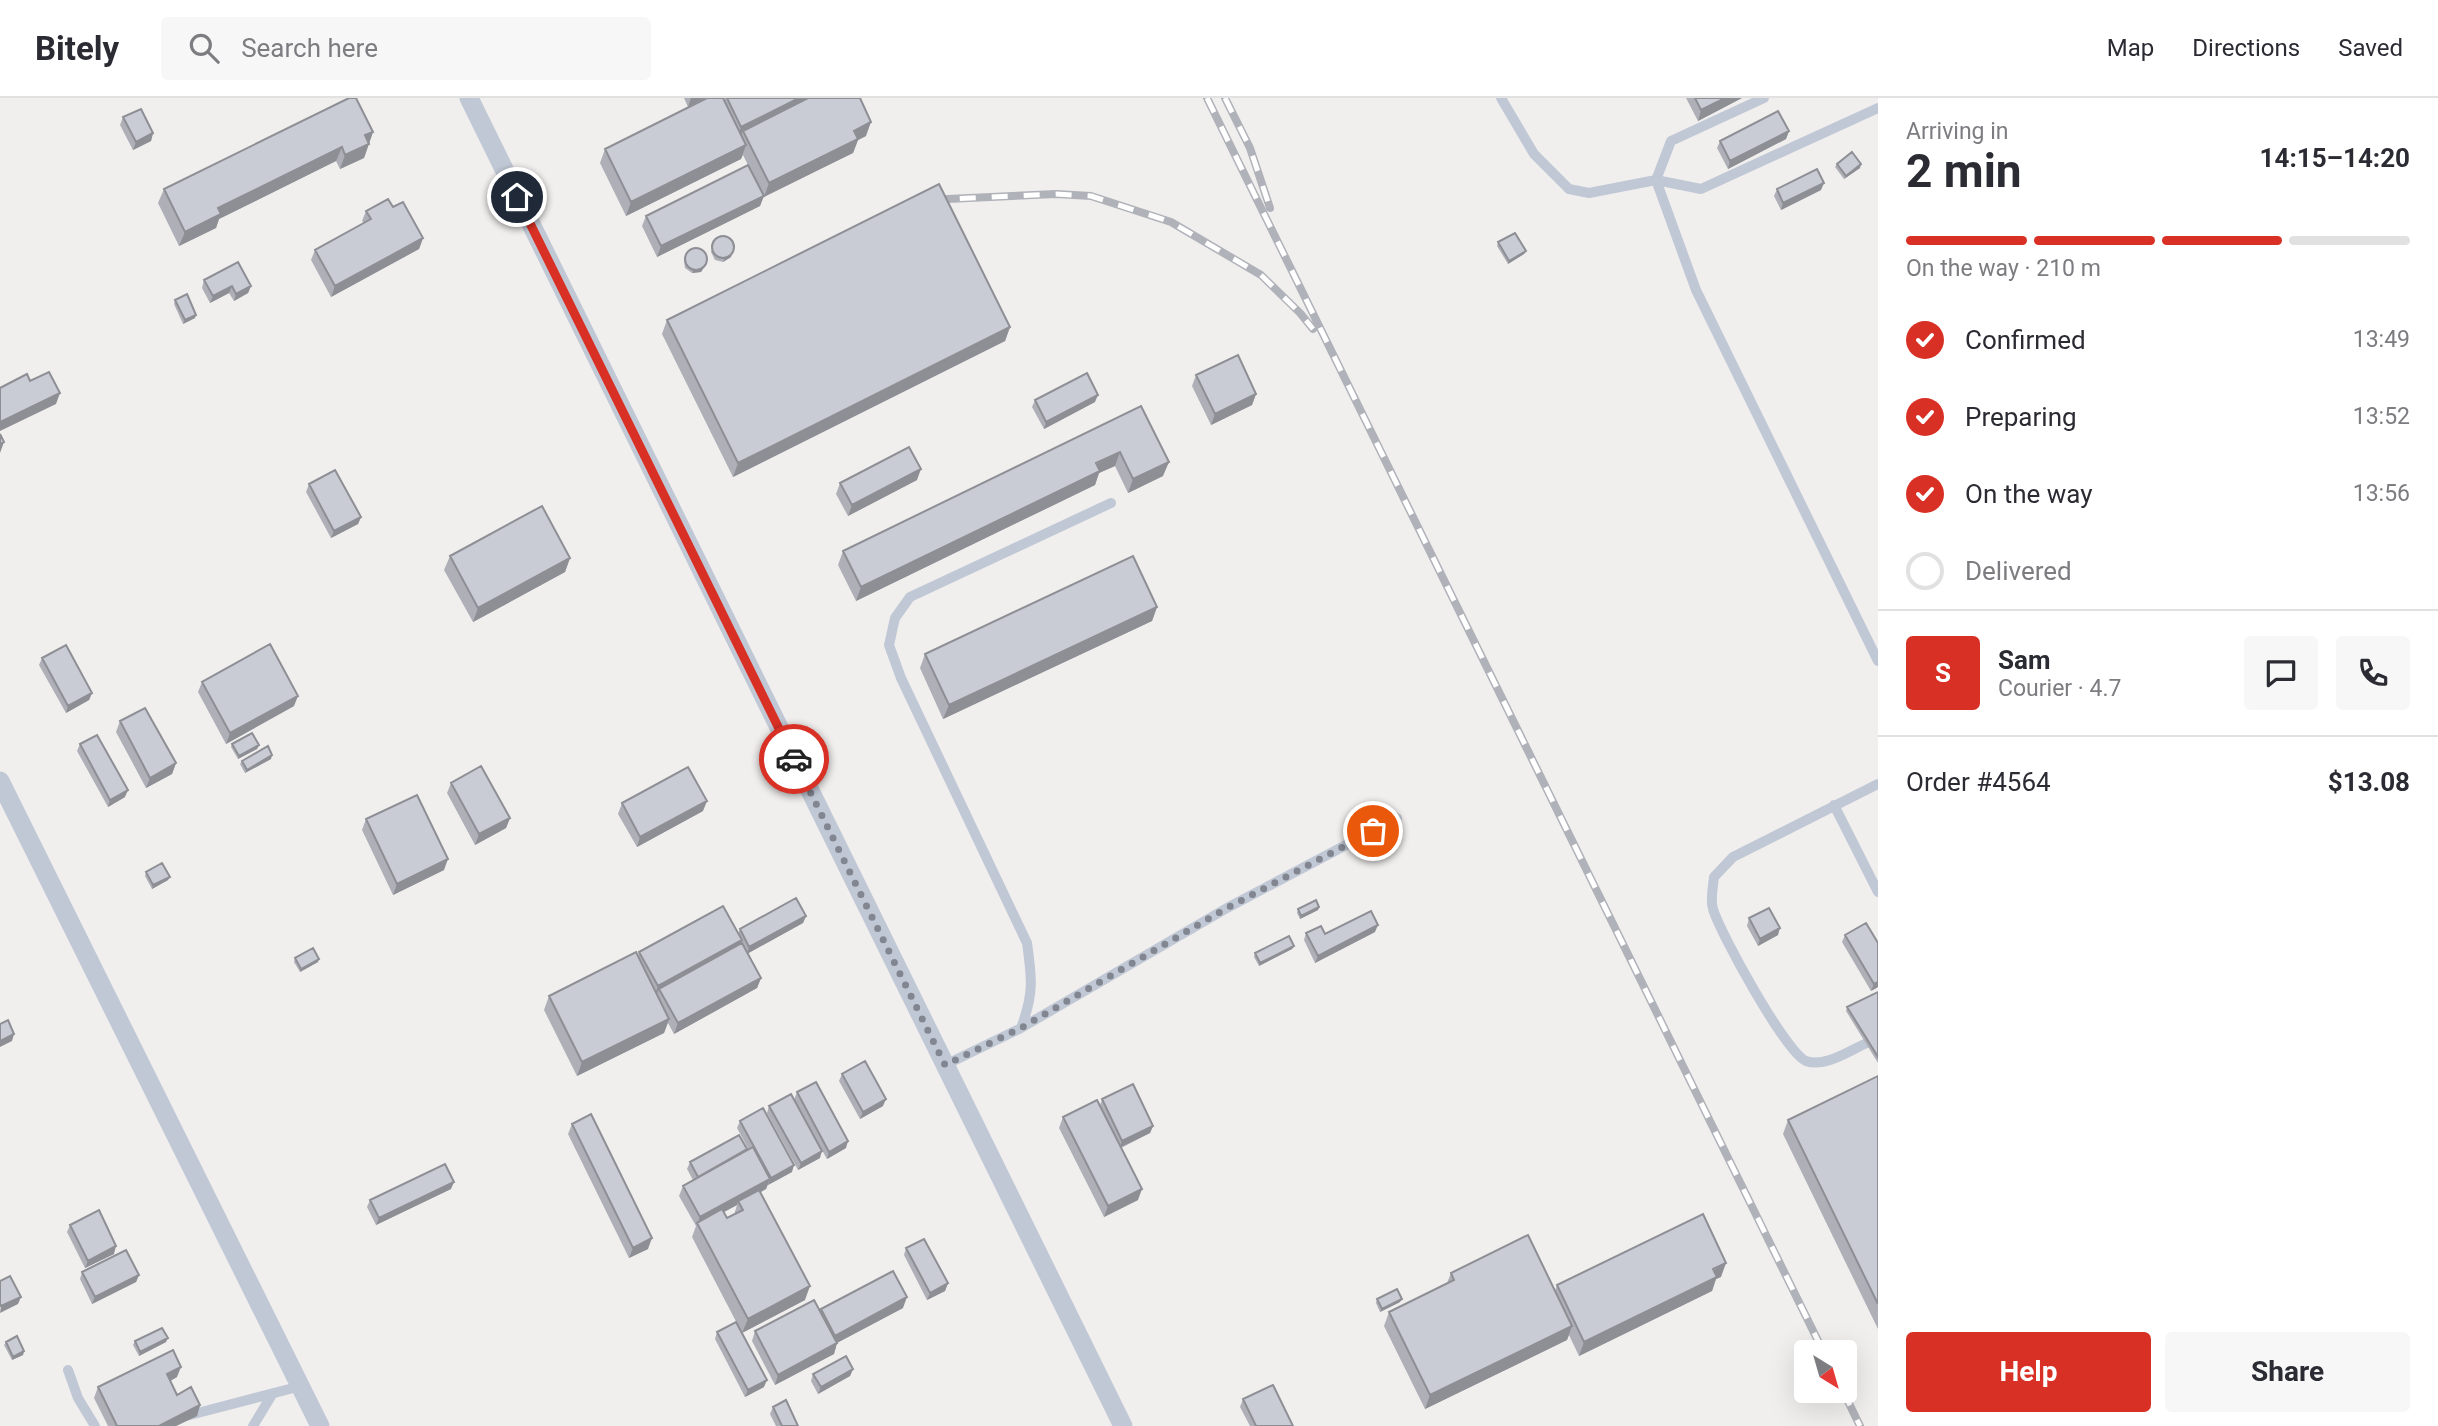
<!DOCTYPE html>
<meta charset="utf-8">
<style>
body{margin:0;font-family:Roboto,sans-serif;background:#f7f7f7;color:#2b2b33;height:100vh;display:flex;flex-direction:column;font-size:26px;white-space:nowrap}
*{box-sizing:border-box;margin:0}
p{font-size:23px;color:#7c7c81}
.icon{flex:none;width:38px;height:38px;fill:none;stroke:currentColor;stroke-width:2;stroke-linecap:round;stroke-linejoin:round}
.map{position:relative;flex:1;overflow:hidden}
.sheet{display:flex;flex-direction:column;background:#fff;width:560px}
.sheet>*{flex:none}
.needle{width:46px;rotate:143deg}
.tools{position:absolute;left:1794px;top:1242px;display:grid;gap:14px}
.tools a{display:grid;place-items:center;width:63px;height:63px;border-radius:7px;background:#fff;box-shadow:0 7px 28px #0002;font-size:35px}
.pin{position:absolute;display:grid;place-items:center;width:60px;height:60px;color:#fff;margin:-30px;border:4px solid #fff;border-radius:50%;box-shadow:0 2px 7px #0007}
.courier{position:absolute;display:grid;place-items:center;width:70px;height:70px;margin:-35px;border:5px solid #d93025;border-radius:50%;background:#fff;color:#222;box-shadow:0 2px 9px #0007}
.overview em{font-style:normal;font-weight:700}
.overview div{display:flex;flex-direction:column-reverse}
.overview{display:flex;align-items:center;justify-content:space-between;height:119px;padding:0 28px}
h1{font-size:46px;font-weight:700;line-height:52px}
.bar{display:grid;grid-template-columns:repeat(4,1fr);gap:10px 7px;align-content:center;height:84px;padding:0 28px}
.bar i{height:9px;border-radius:5px;background:#e1e1e2}
.bar .active{background:#d93025}
.bar p{grid-column:span 4}
.line{display:flex;align-items:center;gap:18px;padding:0 28px;border-top:2px solid #e1e1e2}
.line div{flex:1}
.round{display:grid;place-items:center;flex:none;width:74px;height:74px;border-radius:7px;background:#f7f7f7}
ol{padding:0 28px;list-style:none}
li{display:flex;align-items:center;gap:21px;height:77px}
li p{margin-inline-start:auto}
li .icon{padding:7px;border-radius:50%;background:#d93025;color:#fff;stroke-width:4}
li:last-child{color:#7c7c81}
li i{width:38px;height:38px;border:4px solid #e1e1e2;border-radius:50%}
.button{display:flex;gap:14px;margin-top:auto;padding:14px 28px}
.button a{flex:1;height:80px;border-radius:7px;background:#d93025;color:#fff;font-size:28px;font-weight:700;line-height:80px;text-align:center}
.button a+a{background:#f7f7f7;color:#2b2b33}
header{display:flex;align-items:center;gap:42px;box-sizing:border-box;height:98px;padding:0 35px;background:#fff;border-bottom:2px solid #e1e1e2}
header strong{font-size:33px}
nav{display:flex;gap:38px;margin-inline-start:auto;font-size:24px}
.search{width:490px;height:63px;background:#f7f7f7;display:flex;align-items:center;gap:18px;box-sizing:border-box;padding:0 24px;border-radius:7px;color:#7c7c81;font-size:26px}
main{display:flex;flex:1;min-height:0}
.map>svg:first-child{display:block}
</style>
<header>
<strong>Bitely</strong>
<div class="search"><svg class="icon" aria-label="search" viewBox="0 0 24 24"><circle cx="10" cy="10" r="6"/><path d="M15 15l6 6"/></svg>Search here</div>
<nav><a>Map</a><a>Directions</a><a>Saved</a></nav>
</header>
<main>
<div class="map">
<svg width="1878" height="1328" viewBox="0 0 1878 1328">
<rect width="100%" height="100%" fill="#f1efee"/>
<g fill="none" stroke-linecap="round" stroke-linejoin="round">
<!-- lane -->
<path stroke="#c1c8d5" stroke-width="10" d="M1501,0l33,56 35,35 20,4 67,-13 45,9 177,-81
M1764,0l-93,43 -15,39 40,110 182,371
M1834,707l44,87
M1021,930c13,-34 11,-50 6,-85l-126,-265 -12,-33 6,-27 15,-21 201,-94
M1867,945c-17,7 -42,25 -61,18 -20,-8 -86,-128 -93,-152 -3,-9 0,-22 1,-32l19,-20 145,-73
M945,967l76,-37 206,-120 170,-90
M68,1272l10,28 17,28
M186,1318l115,-30
M253,1328l20,-33"/>
<!-- street -->
<path stroke="#c1c8d5" stroke-width="19" d="M469,0l654,1328
M0,683l320,645"/>
<!-- rail casing -->
<g stroke="#b0b2b9" stroke-width="8">
<path id="rail" d="M1207,0l617,1255
M1225,0l25,50 20,60
M930,110l17,-9 109,-5 35,2 80,26 90,53 39,38 13,16
M1843,1293l17,35"/>
</g>
<!-- rail -->
<use href="#rail" stroke="#fff" stroke-width="5" stroke-dasharray="16" stroke-linecap="butt"/>
</g>
<!-- wall -->
<path fill="#aeafb7" fill-rule="evenodd" d="M684,0h21l-17,9z
M724,0h136l6,38 -8,4 -5,13 -90,43 -3,10 -103,51 -15,-31 4,-10 102,-51 -5,-10 -2,4 -115,57 -26,-53 5,-14z
M1686,0h56l-44,23z
M123,19l30,16 -2,8 -18,9 -13,-25z
M1789,33l-3,8 -58,30 -11,-21 3,-7z
M373,34l-9,26 -24,11 -4,-8 -117,58 -3,9 -37,18 -21,-43 6,-14z
M1837,66l23,4 -16,11 -9,-12z
M1777,91l44,1 -40,20 -7,-14z
M393,109l30,31 -4,11 -88,48 -20,-37 4,-10 49,-27 -2,-2 4,-10z
M714,143l17,16 -8,5 -8,-2 -4,-8z
M1498,144l28,9 -2,3 -16,10 -11,-18z
M685,158l21,9 -5,7 -9,1 -7,-5 -1,-8z
M204,182l47,6 -3,7 -14,8 -5,-8 -19,10 -8,-15z
M175,202l20,18 -12,6 -9,-20z
M667,222l343,7 -5,14 -272,136 -71,-143z
M1196,277l60,19 -4,11 -41,20 -19,-39z
M1035,302l60,2 -51,27 -12,-22z
M1141,308l22,70 -35,17 -13,-27 -16,7 -4,12 -239,116 -18,-36 5,-14z
M917,382l-69,36 -12,-22 4,-11z
M309,386l52,33 -3,7 -27,14 -25,-46z
M450,458l120,2 -5,14 -92,50 -29,-52z
M1157,509l-5,14 -209,98 -23,-51 5,-14z
M42,560l50,35 -3,7 -23,13 -27,-48z
M202,584l92,24 -68,38 -28,-52z
M120,623l56,42 -4,11 -26,14 -30,-56z
M80,646l45,53 -17,10 -31,-56z
M232,646l27,1 -2,4 -19,10 -7,-12z
M271,661l-26,14 -5,-9 2,-3z
M451,685l59,35 -4,10 -31,17 -28,-52z
M622,705l81,8 -66,36 -19,-33z
M366,721l78,51 -51,25 -31,-65z
M146,774l22,8 -16,9 -7,-13z
M1319,809l-1,3 -18,9 -3,-6 1,-4z
M806,818l-3,7 -55,30 13,25 -4,10 -83,46 -6,-11 -4,10 -87,43 -33,-66 5,-14 89,-40 1,-4 99,-18 2,-5z
M1749,820l29,17 -20,11 -11,-20z
M1375,834l-60,31 -11,-23 2,-7 19,1z
M1845,837l33,8v44l-7,4 -29,-49z
M1294,848l-2,3 -33,17 -5,-9 1,-4z
M295,860l23,4 -18,10 -6,-10z
M1878,894v71l-32,-52 1,-4z
M842,976l41,32 -23,13 -21,-38z
M1878,978v253l-95,-195 5,-14z
M797,994l49,56 -19,11 -17,-30 10,29 -22,12 -31,-57 2,-7 25,-6z
M1102,1001l51,27 -3,7 -29,15 17,52 -34,17 -45,-89 4,-11 37,-11z
M740,1023l52,51 -24,13v-1l-2,5 -6,3 45,108 -63,33 -50,-96 4,-11 -17,-30 4,-10 10,-6 -6,-11 3,-7 59,-12 -12,-22zM737,1107l-3,10 -7,3 -3,-6z
M572,1026l76,125 -19,9 -61,-124z
M451,1091l-75,36 -9,-18 3,-7z
M70,1127l44,29 -29,14 -18,-36z
M906,1150l42,35 -3,8 -18,9 -23,-45z
M82,1174l57,3 -3,7 -44,22 -12,-25z
M1451,1175l104,18 2,-6 164,-8 -5,2 -4,12 -133,65 -10,-21 -2,5 -142,69 -41,-83 5,-14 58,-29z
M1377,1201l23,3 -20,10 -4,-9z
M903,1210l-66,35 -3,11 -59,31 -23,-44 3,-10 65,-20 1,-2z
M717,1234l47,55 -19,10 -30,-58z
M135,1243l31,1 -27,14 -6,-11z
M6,1244l18,9 -1,4 -11,5 -8,-15z
M853,1271l-3,7 -32,18 -7,-13 2,-7z
M177,1279l-7,4 7,14 23,10 -3,11 -21,10h-68l-14,-28 4,-11z
M1243,1301l50,27h-43l-10,-19z
M773,1309l25,19h-22l-6,-12z"/>
<!-- shaded-wall -->
<path fill="#8d8f95" d="M691,0h14l-17,9z
M799,0h18l-74,33 -2,5 -3,1 3,-10z
M1725,0h17l-44,23 3,-11z
M871,24l-5,14 -8,4 -5,13 -89,44 5,-14 85,-52z
M1789,33l-3,8 -58,30 2,-8z
M373,34l-9,26 -24,11 5,-14 20,-20z
M153,35l-2,8 -18,9 3,-8z
M746,47l-5,14 -115,57 5,-14z
M342,49l-6,14 -117,58 -3,9 -37,18 6,-14 33,-24z
M1861,66l-1,4 -16,11 2,-3z
M1824,85l-3,7 -40,20 2,-7z
M764,98l-4,10 -103,51 4,-11z
M423,140l-4,11 -88,48 4,-11z
M1526,153l-2,3 -16,10 1,-3z
M732,155l-1,4 -8,5 2,-4z
M707,163l-6,11 -9,1 2,-3z
M232,188l-3,7 -19,10 3,-7z
M251,188l-3,7 -14,8 2,-7z
M196,217l-1,3 -12,6 2,-4z
M1010,229l-5,14 -272,136 5,-14z
M60,295l-4,11 -56,27v-9z
M1256,296l-4,11 -41,20 4,-11z
M1098,297l-3,7 -51,27 2,-7z
M4,344l-4,11v-9z
M1120,354l-5,14 -16,7 -4,12 -239,116 5,-14z
M1169,364l-6,14 -35,17 5,-14z
M921,371l-4,11 -69,36 4,-11z
M361,419l-3,7 -27,14 3,-7z
M570,460l-5,14 -92,50 5,-14z
M1157,509l-5,14 -209,98 6,-14z
M92,595l-3,7 -23,13 2,-7z
M298,598l-4,10 -68,38 4,-11z
M259,647l-2,4 -19,10 1,-3z
M272,657l-1,4 -26,14 2,-3z
M176,665l-4,11 -26,14 4,-10z
M128,692l-3,7 -17,10 2,-7z
M707,703l-4,10 -66,36 3,-10z
M510,720l-4,10 -31,17 4,-11z
M448,761l-4,11 -51,25 4,-11z
M170,779l-2,3 -16,9 1,-4z
M1319,809l-1,3 -18,9 1,-3z
M806,818l-3,7 -56,31 2,-7z
M1378,827l-3,7 -60,31 3,-7z
M1780,830l-2,7 -20,11 2,-7z
M742,842l-4,11 -79,38 -3,7 -2,1 4,-11z
M1294,848l-2,3 -33,17 1,-3z
M319,861l-1,3 -18,10 1,-3z
M761,880l-4,10 -83,46 4,-11z
M1878,884v5l-7,4 3,-7z
M669,921l-5,14 -87,43 5,-14z
M14,936l-2,7 -12,6v-6z
M886,1001l-3,7 -23,13 3,-7z
M1153,1028l-3,7 -31,15 3,-7z
M848,1043l-2,7 -19,11 2,-7z
M822,1053l-2,7 -22,12 3,-7z
M794,1067l-2,7 -24,13 3,-7z
M770,1081l-4,10 -26,15 -2,-3 -1,4 -39,21 -1,-2 3,-7z
M454,1084l-3,7 -75,36 3,-7z
M1142,1091l-4,11 -34,17 4,-11z
M652,1140l-4,11 -19,9 4,-10z
M116,1148l-2,8 -29,14 3,-7z
M1726,1165l-5,14 -5,2 -4,12 -133,65 5,-14z
M139,1177l-3,7 -44,22 3,-7z
M948,1185l-3,8 -18,9 3,-7z
M810,1188l-5,14 -63,33 6,-14z
M21,1199l-3,7 -18,9 1,-7z
M907,1199l-4,11 -72,38 4,-10z
M1402,1201l-2,3 -20,10 2,-3z
M1572,1228l-5,14 -142,69 5,-14z
M168,1240l-2,4 -27,14 1,-4z
M837,1245l-3,11 -59,31 3,-10z
M24,1253l-1,4 -11,5 1,-3z
M181,1269l-4,10 -14,8 4,-11z
M853,1271l-3,7 -32,18 3,-7z
M767,1282l-3,7 -19,10 3,-7z
M200,1307l-3,11 -21,10h-17z"/>
<!-- building -->
<path fill="#caccd5" stroke="#8d8f95" stroke-width="2" d="M349,0h7l17,34 -8,3 4,9 -24,11 -3,-8 -124,61 3,6 -36,18 -21,-43z
M707,0h16l23,47 -115,57 -26,-53z
M727,0h72l-58,29z
M808,0h52l11,24 -17,9 4,8 -89,44 -26,-52z
M1695,0h30l-24,12z
M141,11l12,24 -17,9 -13,-25z
M1778,13l11,20 -59,30 -10,-20z
M1852,54l9,12 -15,12 -9,-12z
M748,67l16,31 -103,50 -15,-30z
M1817,71l7,14 -41,20 -6,-14z
M939,86l71,143 -272,136 -71,-143z
M388,101l5,8 10,-5 20,36 -88,48 -20,-36 56,-31 -5,-8z
M1515,135l11,18 -17,10 -11,-19z
M712 149a11 11 0 1 1 22 0a11 11 0 1 1-22 0Z
M685 161a11 11 0 1 1 22 0a11 11 0 1 1-22 0Z
M238,164l13,24 -15,8 -4,-8 -19,10 -9,-16z
M187,196l9,21 -11,5 -10,-20z
M1238,257l18,39 -41,20 -19,-39z
M49,274l11,21 -60,29v-34l27,-14 3,7z
M1087,275l11,22 -52,27 -11,-22z
M1141,308l28,56 -36,17 -13,-27 -24,11 4,8 -239,116 -18,-36z
M0,336l4,8 -4,2z
M909,349l12,22 -69,36 -12,-22z
M335,372l26,47 -27,14 -25,-47z
M542,408l28,52 -92,50 -28,-52z
M1133,458l24,51 -208,98 -24,-51z
M270,546l28,52 -68,37 -28,-51z
M66,547l26,48 -24,13 -26,-48z
M145,610l31,55 -26,15 -30,-57z
M252,635l7,12 -20,11 -7,-12z
M97,637l31,55 -18,10 -30,-56z
M268,648l4,9 -25,15 -5,-9z
M481,668l29,52 -31,16 -28,-51z
M688,669l19,34 -67,36 -18,-34z
M417,697l31,64 -51,25 -31,-65z
M162,765l8,14 -17,8 -7,-13z
M796,800l10,18 -57,31 -9,-18z
M1316,802l3,7 -18,9 -3,-7z
M723,808l19,34 -84,46 -19,-34z
M1769,810l11,20 -20,11 -11,-21z
M1371,813l7,14 -60,31 -12,-23 15,-7 4,8z
M1866,825l12,20v39l-4,2 -29,-49z
M1289,838l5,10 -34,17 -5,-10z
M742,845l19,35 -83,45 -19,-34z
M313,850l6,11 -18,10 -6,-11z
M636,854l33,67 -87,43 -33,-66z
M1878,894v65l-31,-50z
M8,922l6,14 -14,7v-17z
M865,963l21,38 -23,13 -21,-38z
M1878,978v228l-90,-184z
M816,984l32,59 -19,11 -32,-60z
M1133,986l20,42 -31,15 -20,-42z
M791,996l31,57 -21,12 -32,-57z
M1097,1002l45,89 -34,17 -45,-89z
M763,1010l31,57 -23,13 -31,-57z
M591,1016l61,124 -19,10 -61,-124z
M739,1037l8,14 -49,28 -8,-15z
M753,1049l17,32 -70,38 -17,-31z
M445,1066l9,18 -75,36 -9,-18z
M759,1092l51,96 -62,33 -51,-96 25,-14 5,9 16,-8 -5,-9z
M99,1112l17,36 -28,15 -18,-36z
M1703,1116l23,49 -13,6 4,8 -133,65 -27,-57z
M1528,1137l44,91 -142,69 -41,-83 65,-32 -3,-7z
M924,1141l24,44 -18,10 -24,-45z
M126,1152l13,25 -44,22 -13,-25z
M893,1173l14,26 -72,39 -14,-27z
M10,1178l11,21 -20,9 -1,-2v-23z
M1397,1191l5,10 -20,10 -5,-10z
M814,1202l23,43 -59,32 -23,-44z
M736,1224l31,58 -19,10 -31,-58z
M162,1230l6,10 -28,14 -5,-11z
M17,1238l7,15 -11,6 -7,-15z
M173,1252l8,17 -14,7 10,21 14,-8 9,18 -41,21h-42l-19,-39z
M846,1258l7,13 -32,18 -8,-13z
M1273,1287l20,41h-37l-13,-27z
M786,1302l12,26h-16l-9,-19z"/>
<g fill="none" stroke-linecap="round" stroke-linejoin="round">
<!-- done -->
<path stroke="#828690" stroke-width="7" stroke-dasharray="0 12.6" d="M794,661l151,306 76,-37 206,-120 146,-77"/>
<!-- route -->
<path stroke="#d93025" stroke-width="9" d="M517,99l277,562"/>
</g>
</svg>
<div class="tools">
<a><svg class="needle" viewBox="-14 -14 28 28"><path d="M0-13l5 13h-10z" fill="#e53935"/><path d="M0 13l5-13h-10z" fill="#7c7c81"/></svg></a>
</div>
<div class="pin" style="left:1373px;top:733px;background:#ea580c"><svg class="icon" aria-label="bag" viewBox="0 0 24 24"><path d="M5 8h14l-1 12H6zM9 8a3 3 0 0 1 6 0"/></svg></div>
<div class="pin" style="left:517px;top:99px;background:#1f2937"><svg class="icon" aria-label="home" viewBox="0 0 24 24"><path d="M3 11l9-7 9 7M6 9v11h12V9"/></svg></div>
<div class="courier" style="left:794px;top:661px"><svg class="icon" aria-label="car" viewBox="0 0 24 24"><path d="M5 17H2v-5l4-1 3-4h7l3 4 3 1v5h-3M9 17h6M6 11h13"/><circle cx="7" cy="17" r="2"/><circle cx="17" cy="17" r="2"/></svg></div>
</div>
<section class="sheet">
<div class="overview"><div><h1>2 min</h1><p>Arriving in</p></div><em>14:15–14:20</em></div>
<div class="bar"><i class="active"></i><i class="active"></i><i class="active"></i><i></i><p>On the way · 210 m</p></div>
<ol>
<li><svg class="icon" aria-label="check" viewBox="0 0 24 24"><path d="M5 12l5 5 9-10"/></svg>Confirmed<p>13:49</p></li>
<li><svg class="icon" aria-label="check" viewBox="0 0 24 24"><path d="M5 12l5 5 9-10"/></svg>Preparing<p>13:52</p></li>
<li><svg class="icon" aria-label="check" viewBox="0 0 24 24"><path d="M5 12l5 5 9-10"/></svg>On the way<p>13:56</p></li>
<li><i></i>Delivered</li>
</ol>
<div class="line" style="height:126px"><b class="round" style="background:#d93025;color:#fff">S</b><div><b>Sam</b><p>Courier · 4.7</p></div><a class="round"><svg class="icon" aria-label="chat" viewBox="0 0 24 24"><path d="M4 5h16v11H9l-5 4z"/></svg></a><a class="round"><svg class="icon" aria-label="phone" viewBox="0 0 24 24"><path d="M5 4h4l2 5-3 2q2 4 5 5l2-3 5 2v4C11 20 4 13 5 4z"/></svg></a></div>
<div class="line" style="height:91px"><div>Order #4564</div><b>$13.08</b></div>
<div class="button"><a>Help</a><a>Share</a></div>
</section>
</main>
